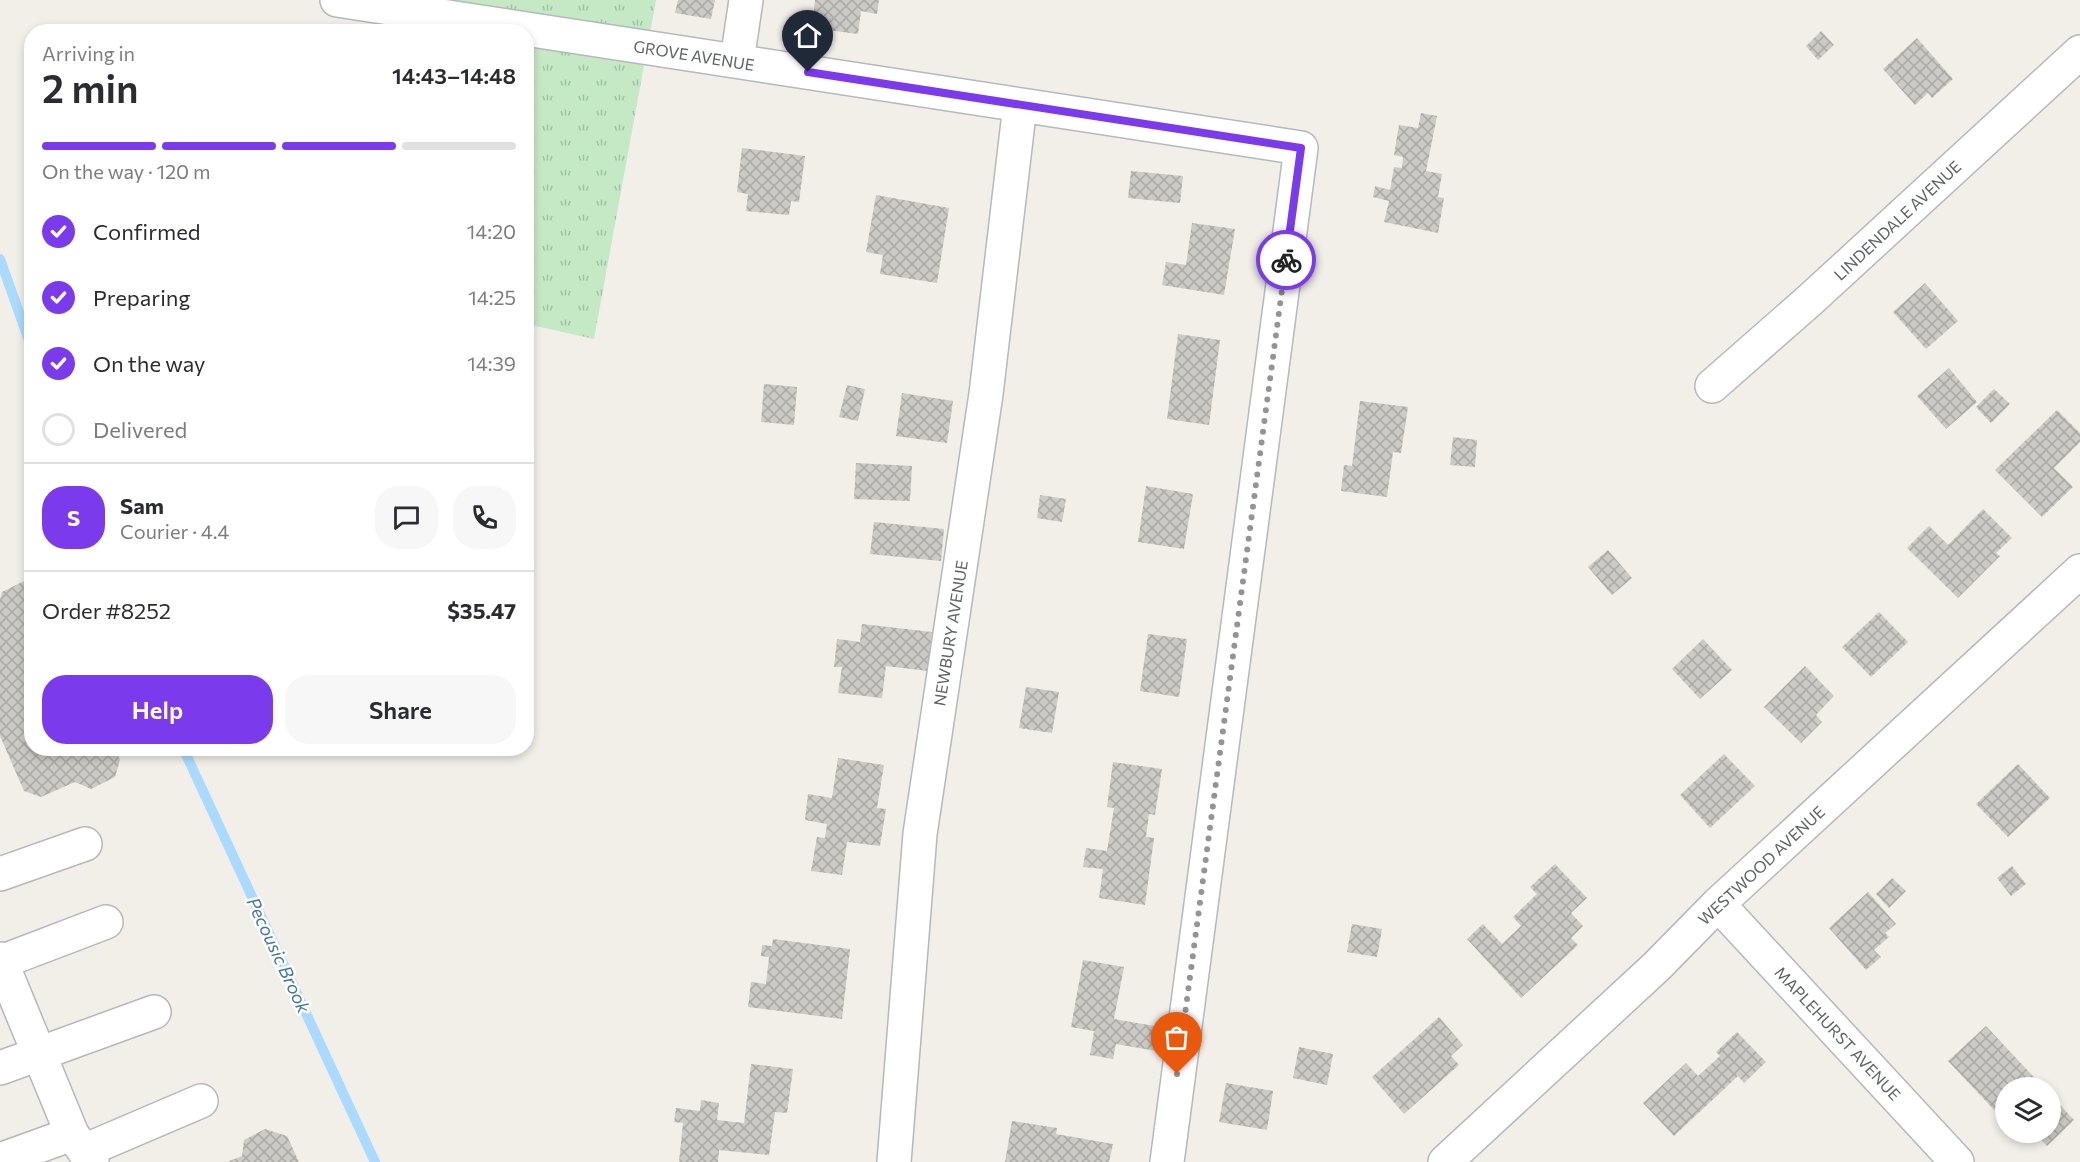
<!DOCTYPE html>
<meta charset="utf-8">
<style>
body{margin:0;font-family:Commissioner,sans-serif;background:#f7f7f7;color:#2b2b33;height:100vh;display:flex;flex-direction:column;font-size:22px;white-space:nowrap}
*{box-sizing:border-box;margin:0}
p{font-size:20px;color:#7c7c81}
.icon{flex:none;width:33px;height:33px;fill:none;stroke:currentColor;stroke-width:2;stroke-linecap:round;stroke-linejoin:round}
.map{position:relative;flex:1;overflow:hidden}
.side{position:absolute;left:24px;top:24px;width:510px;height:732px;display:flex;flex-direction:column;background:#fff;border-radius:24px;box-shadow:0 3px 9px #0003}
.side>*{flex:none}
.fabs{position:absolute;left:1995px;top:1077px;display:grid;gap:12px}
.fabs a{display:grid;place-items:center;width:66px;height:66px;border-radius:50%;background:#fff;box-shadow:0 3px 9px #0003;font-size:30px}
.pin{position:absolute;display:grid;place-items:center;width:51px;height:51px;color:#fff;margin:-62px -26px;border-radius:50% 50% 50% 0;rotate:-45deg;box-shadow:0 0 6px #0007}
.pin .icon{rotate:45deg}
.courier{position:absolute;display:grid;place-items:center;width:60px;height:60px;margin:-30px;border:4px solid #7c3aed;border-radius:50%;background:#fff;color:#222;box-shadow:0 2px 8px #0007}
.headline em{font-style:normal;font-weight:600}
.headline div{display:flex;flex-direction:column-reverse}
.headline{display:flex;align-items:center;justify-content:space-between;height:102px;padding:0 18px}
h1{font-size:39px;font-weight:600;line-height:45px}
.bar{display:grid;grid-template-columns:repeat(4,1fr);gap:9px 6px;align-content:center;height:72px;padding:0 18px}
.bar i{height:8px;border-radius:4px;background:#e1e1e2}
.bar .selected{background:#7c3aed}
.bar p{grid-column:span 4}
.line{display:flex;align-items:center;gap:15px;padding:0 18px;border-top:2px solid #e1e1e2}
.line div{flex:1}
.round{display:grid;place-items:center;flex:none;width:63px;height:63px;border-radius:24px;background:#f7f7f7}
ol{padding:0 18px;list-style:none}
li{display:flex;align-items:center;gap:18px;height:66px}
li p{margin-inline-start:auto}
li .icon{padding:6px;border-radius:50%;background:#7c3aed;color:#fff;stroke-width:4}
li:last-child{color:#7c7c81}
li i{width:33px;height:33px;border:3px solid #e1e1e2;border-radius:50%}
.primary-button{display:flex;gap:12px;margin-top:auto;padding:12px 18px}
.primary-button a{flex:1;height:69px;border-radius:24px;background:#7c3aed;color:#fff;font-size:24px;font-weight:600;line-height:69px;text-align:center}
.primary-button a+a{background:#f7f7f7;color:#2b2b33}
.map>svg:first-child{display:block}
</style>
<div class="map">
<svg width="2080" height="1162" viewBox="0 0 2080 1162">
<defs>
<pattern id="grass-tufts" width="24" height="20" patternUnits="userSpaceOnUse" patternTransform="scale(1.5)"><rect width="24" height="20" fill="#c5e8c5"/><path d="M3 7l-1-3M5 7V3M7 7l1-3M15 17l-1-3M17 17v-4M19 17l1-3" fill="none" stroke="#a3c0a4"/></pattern>
<pattern id="building-cross-hatch" width="8" height="8" patternUnits="userSpaceOnUse" patternTransform="scale(1.5)"><rect width="8" height="8" fill="#cccac5"/><path d="M0 0l8 8M0 8l8-8" fill="none" stroke="#a9a8a4"/></pattern>
</defs>
<rect width="100%" height="100%" fill="#f1efe8"/>
<!-- grass -->
<path fill="url(#grass-tufts)" d="M423,0h233l-62,339 -67,-15 -1,-292h-113z"/>
<g fill="none" stroke-linecap="round" stroke-linejoin="round">
<!-- stream -->
<path stroke="#aadaff" stroke-width="10" d="M0,259l32,90
M183,748l192,414"/>
</g>
<!-- building -->
<path fill="url(#building-cross-hatch)" d="M678,0h37l-4,19 -36,-6z
M815,0h64l-2,14 -16,-3 -3,23 -46,-6z
M1821,31l13,14 -16,15 -12,-14z
M1917,38l36,41 -21,19 -4,-5 -13,12 -32,-36z
M1421,113l16,3 -11,55 16,3 -4,23 6,1 -6,35 -54,-11 5,-21 -16,-4 2,-11 15,4 4,-23 8,1 1,-11 -9,-2 5,-30 19,3z
M742,148l63,8 -6,46 -8,-1 -2,14 -43,-4 2,-17 -11,-2z
M1131,171l52,5 -3,27 -52,-5z
M876,195l73,13 -12,75 -57,-9 3,-19 -17,-3z
M1192,223l43,6 -11,66 -62,-10 4,-23 20,3z
M1925,283l33,38 -32,28 -33,-37z
M1178,334l42,6 -11,85 -42,-6z
M1949,368l28,34 -31,27 -29,-33z
M764,384l33,3 -3,38 -33,-3z
M847,385l18,4 -7,32 -19,-4z
M1994,389l16,15 -19,19 -15,-16z
M902,393l51,8 -6,42 -51,-7z
M1360,401l48,6 -7,46 -8,-1 -6,45 -46,-6 3,-26 8,1z
M2057,410l23,23v9l-26,26 19,19 -31,30 -47,-47z
M1453,437l24,3 -2,27 -25,-2z
M856,463l56,3 -2,35 -56,-2z
M1146,486l47,8 -9,55 -46,-7z
M1040,495l26,4 -4,23 -25,-4z
M1983,509l29,29 -16,15 4,3 -42,42 -51,-50 22,-22 19,19z
M874,522l70,7 -3,32 -71,-7z
M1608,550l24,28 -20,17 -24,-28z
M26,580l6,3v165h83l5,12 -5,17 -24,12 -16,-7 -34,15 -17,-6 -24,-55v-136l2,-8z
M1879,612l29,30 -37,35 -29,-30z
M862,624l70,8 -4,39 -42,-5 -4,32 -44,-5 4,-26h-8l3,-28 23,3z
M1148,634l39,5 -8,58 -39,-6z
M1703,639l29,31 -32,29 -28,-30z
M1805,666l29,30 -18,19 6,7 -21,21 -37,-36z
M1026,687l33,5 -7,41 -33,-5z
M1724,754l31,32 -45,42 -30,-33z
M838,758l46,7 -7,43 9,1 -6,37 -33,-4 -5,33 -31,-4 6,-34 8,1 2,-14 -22,-4 3,-26 24,4z
M1113,762l49,7 -7,46 -6,-1 -3,23 8,1 -9,67 -46,-7 4,-29 -20,-2 3,-19 21,3 7,-43 -7,-1z
M2018,764l32,34 -42,39 -32,-33z
M1555,864l32,34 -16,15 12,13 -12,12 7,7 -57,53 -54,-59 16,-15 19,20 19,-18 -8,-9 24,-23 -7,-7z
M2012,866l14,18 -15,12 -14,-18z
M1892,878l14,13 -17,17 -13,-14z
M1868,892l28,32 -11,9 4,4 -15,13 7,7 -15,13 -37,-42z
M1352,924l30,5 -5,28 -30,-5z
M773,939l77,10 -8,70 -94,-12 3,-25 15,2 3,-27 -8,-1 1,-11 10,1z
M1083,960l41,7 -10,52 46,8 -4,24 -40,-7 -3,15 -23,-4 4,-24 -23,-4z
M1439,1017l24,28 -12,11 8,9 -55,49 -32,-37z
M1986,1026l58,62h-38v14l-10,10 -48,-51z
M1737,1032l29,30 -22,21 -6,-7 -64,60 -31,-33 43,-40 12,13 22,-20 -4,-4z
M1299,1047l34,7 -6,31 -34,-7z
M751,1064l42,5 -6,44 -12,-1 -6,43 -50,-5 -1,12h-39l4,-39 -9,-1 2,-14 24,3 1,-11 18,3 -2,17 27,3z
M1226,1083l47,8 -6,39 -48,-8z
M2050,1094l24,26 -27,26 -13,-14h16z
M1012,1121l45,7 -1,6 57,10 -4,18h-104z
M265,1129l22,7 12,26h-72l15,-6 2,-16z"/>
<g fill="none" stroke-linecap="round" stroke-linejoin="round">
<!-- minor casing -->
<g stroke="#b5b8bc" stroke-width="36">
<path id="minor" d="M337,0l964,148 -134,1014
M737,61l9,-61
M1712,386l98,-86 270,-248
M0,874l85,-30
M1718,904l239,258
M0,959l72,175 20,28
M1,962l105,-40
M0,1068l154,-56
M84,1151l117,-50
M0,1160l72,-26
M894,1162l26,-328 66,-440 34,-289
M1445,1162l211,-195 62,-63 362,-333"/>
</g>
<!-- minor -->
<use href="#minor" stroke="#fff" stroke-width="33"/>
</g>
<g fill="none" stroke-linecap="round" stroke-linejoin="round">
<!-- done -->
<path stroke="#929495" stroke-width="6" stroke-dasharray="0 10.8" d="M1177,1074l109,-814"/>
<!-- route -->
<path stroke="#7c3aed" stroke-width="8" d="M808,72l493,76 -15,112"/>
</g>
<g text-anchor="middle" dominant-baseline="central" stroke-width="5" stroke-linejoin="round" paint-order="stroke">
<!-- street labels -->
<g font-size="16" fill="#5f6368" stroke="#fff">
<text transform="translate(694 55) rotate(9)">GROVE AVENUE</text>
<text transform="translate(1897 220) rotate(-43)">LINDENDALE AVENUE</text>
<text transform="translate(950 633) rotate(-81)">NEWBURY AVENUE</text>
<text transform="translate(1761 865) rotate(-43)">WESTWOOD AVENUE</text>
<text transform="translate(1838 1033) rotate(47)">MAPLEHURST AVENUE</text>
</g>
<!-- water labels -->
<g font-size="18" font-style="italic" fill="#4174aa" stroke="#fff">
<text transform="translate(279 955) rotate(65)">Pecousic Brook</text>
</g>
</g>
</svg>
<div class="fabs">
<a><svg class="icon" aria-label="layers" viewBox="0 0 24 24"><path d="M12 4l9 5-9 5-9-5zM3 14l9 5 9-5"/></svg></a>
</div>
<div class="pin" style="left:1177px;top:1074px;background:#ea580c"><svg class="icon" aria-label="bag" viewBox="0 0 24 24"><path d="M5 8h14l-1 12H6zM9 8a3 3 0 0 1 6 0"/></svg></div>
<div class="pin" style="left:808px;top:72px;background:#1f2937"><svg class="icon" aria-label="home" viewBox="0 0 24 24"><path d="M3 11l9-7 9 7M6 9v11h12V9"/></svg></div>
<div class="courier" style="left:1286px;top:260px"><svg class="icon" aria-label="bike" viewBox="0 0 24 24"><circle cx="6" cy="16" r="4"/><circle cx="18" cy="16" r="4"/><path d="M6 16l4-8h5l3 8M10 8l3 8H6M13 5h3"/></svg></div>
<section class="side">
<div class="headline"><div><h1>2 min</h1><p>Arriving in</p></div><em>14:43–14:48</em></div>
<div class="bar"><i class="selected"></i><i class="selected"></i><i class="selected"></i><i></i><p>On the way · 120 m</p></div>
<ol>
<li><svg class="icon" aria-label="check" viewBox="0 0 24 24"><path d="M5 12l5 5 9-10"/></svg>Confirmed<p>14:20</p></li>
<li><svg class="icon" aria-label="check" viewBox="0 0 24 24"><path d="M5 12l5 5 9-10"/></svg>Preparing<p>14:25</p></li>
<li><svg class="icon" aria-label="check" viewBox="0 0 24 24"><path d="M5 12l5 5 9-10"/></svg>On the way<p>14:39</p></li>
<li><i></i>Delivered</li>
</ol>
<div class="line" style="height:108px"><b class="round" style="background:#7c3aed;color:#fff">S</b><div><b>Sam</b><p>Courier · 4.4</p></div><a class="round"><svg class="icon" aria-label="chat" viewBox="0 0 24 24"><path d="M4 5h16v11H9l-5 4z"/></svg></a><a class="round"><svg class="icon" aria-label="phone" viewBox="0 0 24 24"><path d="M5 4h4l2 5-3 2q2 4 5 5l2-3 5 2v4C11 20 4 13 5 4z"/></svg></a></div>
<div class="line" style="height:78px"><div>Order #8252</div><b>$35.47</b></div>
<div class="primary-button"><a>Help</a><a>Share</a></div>
</section>
</div>
